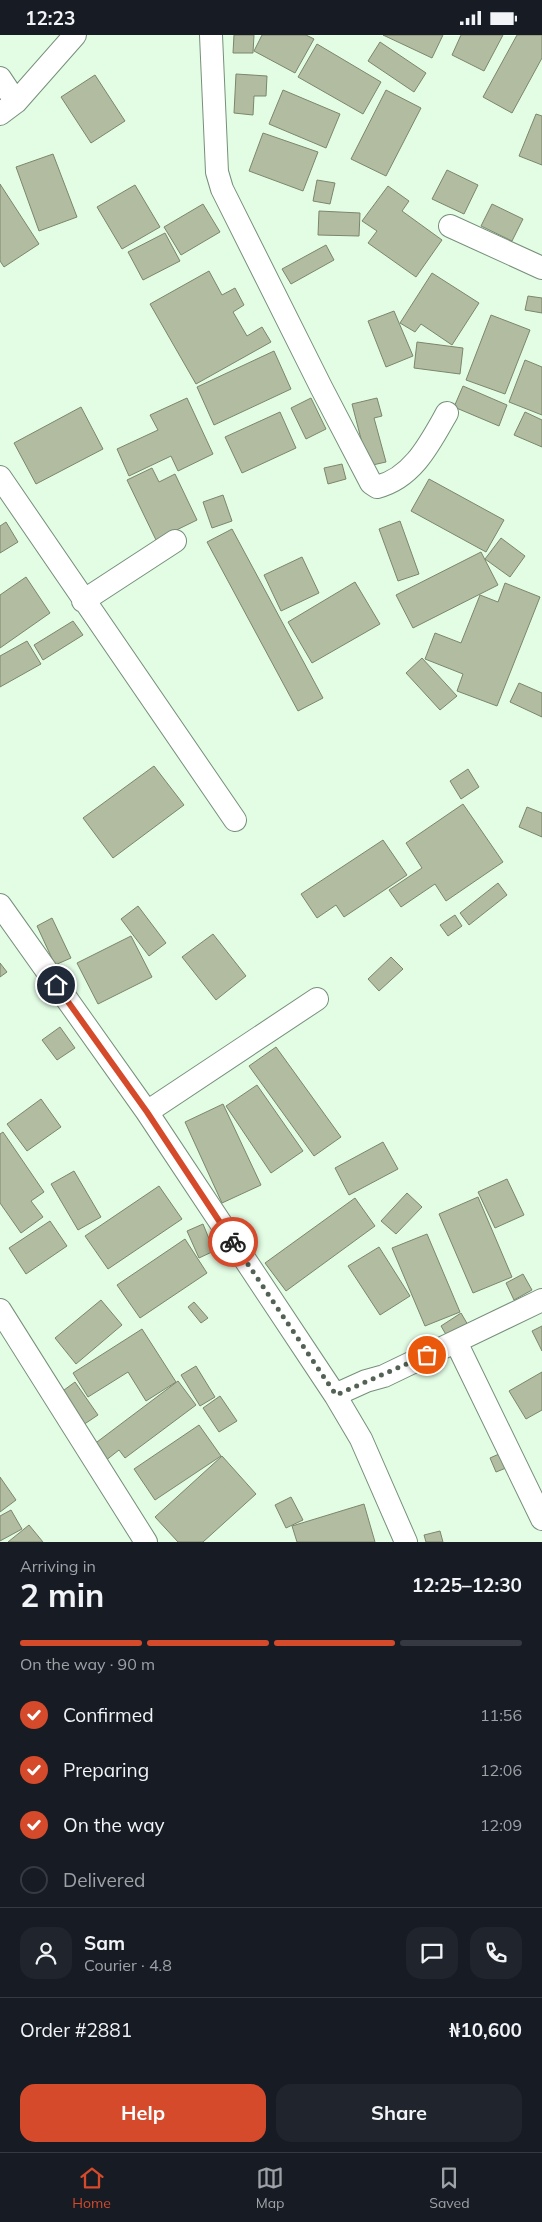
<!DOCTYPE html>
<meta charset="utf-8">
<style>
body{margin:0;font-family:Mulish,sans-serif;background:#20242c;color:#f1f3f6;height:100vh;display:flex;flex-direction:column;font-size:19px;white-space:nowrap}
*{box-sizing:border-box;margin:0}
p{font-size:16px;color:#9ea1a6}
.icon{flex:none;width:28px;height:28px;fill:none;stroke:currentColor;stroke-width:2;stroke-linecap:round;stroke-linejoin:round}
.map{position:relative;height:1507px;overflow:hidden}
.details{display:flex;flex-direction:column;background:#171b24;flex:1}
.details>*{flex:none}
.pin{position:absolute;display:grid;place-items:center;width:42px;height:42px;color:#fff;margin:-21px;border:2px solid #fff;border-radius:50%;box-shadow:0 1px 5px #0007}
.courier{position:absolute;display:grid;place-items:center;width:50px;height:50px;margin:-25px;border:4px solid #d54a2b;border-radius:50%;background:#fff;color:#222;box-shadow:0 1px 6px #0007}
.headline em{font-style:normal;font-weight:700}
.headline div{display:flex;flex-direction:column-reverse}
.headline{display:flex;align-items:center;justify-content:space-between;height:85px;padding:0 20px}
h1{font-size:32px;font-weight:700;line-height:38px}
.bar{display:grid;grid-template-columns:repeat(4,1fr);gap:8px 5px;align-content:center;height:60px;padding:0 20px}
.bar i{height:6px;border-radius:4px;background:#363941}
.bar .selected{background:#d54a2b}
.bar p{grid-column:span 4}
.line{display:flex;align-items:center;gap:12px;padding:0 20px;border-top:1px solid #363941}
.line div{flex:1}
.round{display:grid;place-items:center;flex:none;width:52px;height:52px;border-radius:15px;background:#20242c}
ol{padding:0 20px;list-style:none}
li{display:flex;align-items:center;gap:15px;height:55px}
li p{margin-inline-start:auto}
li .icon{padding:5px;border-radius:50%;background:#d54a2b;color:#fff;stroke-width:4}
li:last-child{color:#9ea1a6}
li i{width:28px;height:28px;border:2px solid #363941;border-radius:50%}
.button{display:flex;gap:10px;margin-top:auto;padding:10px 20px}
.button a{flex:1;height:58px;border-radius:15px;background:#d54a2b;color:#fff;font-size:20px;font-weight:700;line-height:58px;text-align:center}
.button a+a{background:#20242c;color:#f1f3f6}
.status{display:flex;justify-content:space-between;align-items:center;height:35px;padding:0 25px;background:#171b24;direction:ltr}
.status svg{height:14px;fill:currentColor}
.menu{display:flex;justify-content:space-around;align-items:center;height:70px;border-top:1px solid #363941;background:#171b24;font-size:14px;color:#9ea1a6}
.menu a{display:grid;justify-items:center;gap:2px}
.menu .selected{color:#d54a2b}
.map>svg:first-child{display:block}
</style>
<div class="status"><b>12:23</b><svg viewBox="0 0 49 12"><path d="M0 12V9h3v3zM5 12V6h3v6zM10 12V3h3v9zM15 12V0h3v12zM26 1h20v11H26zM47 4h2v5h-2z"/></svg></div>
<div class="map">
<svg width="542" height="1507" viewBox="0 0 542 1507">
<rect width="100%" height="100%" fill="#e3fde5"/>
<!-- building -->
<path fill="#b1bca0" stroke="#7c866b" d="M234,0h20l-1,18h-20z
M262,0h44l8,4 -19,34 -41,-22z
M383,0h60l-11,23z
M461,0h42l-19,36 -32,-16z
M517,0h25v23l-30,55 -29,-16z
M380,7l46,31 -12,19 -46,-31z
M317,9l64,38 -18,32 -65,-37z
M236,39l31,2 -1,20h-12l-1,19 -19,-2z
M95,40l30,46 -34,22 -30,-46z
M283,55l57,24 -14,34 -57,-24z
M386,55l35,18 -35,68 -35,-17z
M536,79l6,2v49l-23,-9z
M263,98l55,19 -15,39 -54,-20z
M53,119l24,63 -38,14 -23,-64z
M447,135l31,15 -14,29 -32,-15z
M317,145l18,3 -5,21 -17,-3z
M0,149l39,60 -35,23 -4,-6z
M135,150l25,42 -38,22 -25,-42z
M388,151l21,15 -7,10 40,29 -26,37 -48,-34 9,-12 -15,-10z
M203,169l17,28 -39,23 -17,-28z
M492,169l31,15 -11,22 -31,-15z
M319,176l41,2 -1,23 -41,-1z
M165,198l15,28 -37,19 -15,-28z
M326,210l8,15 -43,24 -9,-15z
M209,236l13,24 13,-7 9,17 -11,7 14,24 15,-9 9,15 -75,42 -46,-80z
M432,238l47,30 -27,42 -31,-21 -6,8 -15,-9z
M528,261l14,2v15l-17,-3z
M394,276l19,45 -27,11 -18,-46z
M491,280l39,15 -25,64 -39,-14z
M417,307l46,6 -3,26 -46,-6z
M274,316l17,38 -77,36 -17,-38z
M525,325l17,7v48l-33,-13z
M463,351l44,19 -8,21 -45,-19z
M187,363l26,56 -35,17 -7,-15 -42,20 -12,-27 41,-19 -8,-15z
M311,363l15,31 -20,10 -15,-31z
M377,363l5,18 -8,2 12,44 -18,4 -16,-62z
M81,372l22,42 -67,35 -22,-41z
M280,377l16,36 -54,25 -17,-36z
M525,377l17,8v27l-28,-12z
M342,429l4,15 -18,5 -4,-16z
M152,433l7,14 16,-8 22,46 -41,20 -29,-60z
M429,444l75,41 -18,32 -75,-41z
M223,460l9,26 -20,7 -9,-26z
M400,486l19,53 -21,7 -19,-52z
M6,487l12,20 -18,11v-27z
M232,494l91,169 -25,13 -91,-169z
M501,503l24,18 -15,21 -25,-18z
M481,517l17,33 -85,43 -17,-33z
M302,522l17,36 -38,18 -17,-36z
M26,542l24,36 -50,35v-53z
M355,547l25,42 -68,39 -24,-41z
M505,548l35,14 -43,109 -40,-15 6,-17 -38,-15 10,-26 26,10 19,-48 18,7z
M73,586l10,14 -40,25 -9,-15z
M27,606l14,23 -41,23v-31z
M422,623l35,38 -17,14 -34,-37z
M519,648l23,10v24l-32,-15z
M154,731l30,39 -71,53 -30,-40z
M468,734l11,18 -18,12 -11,-18z
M463,769l40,58 -57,39 -11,-17 -34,23 -12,-17 33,-22 -16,-25z
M527,772l15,6v24l-23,-10z
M383,805l24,35 -63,42 -8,-12 -19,13 -16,-24z
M498,848l9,12 -38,30 -9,-12z
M138,871l28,37 -17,13 -28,-37z
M455,880l7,11 -14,10 -8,-11z
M52,883l19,40 -16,7 -18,-39z
M213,899l33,42 -30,24 -34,-43z
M131,901l21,41 -54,27 -21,-41z
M391,922l12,12 -24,22 -11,-12z
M0,928l7,9 -7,5z
M60,992l15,21 -18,12 -15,-20z
M276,1012l65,90 -27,19 -65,-90z
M257,1050l46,66 -32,22 -45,-67z
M41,1064l20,28 -34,24 -20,-27z
M223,1069l38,81 -39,18 -37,-81z
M3,1097l41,60 -13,9 12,16 -22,16 -21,-30v-69z
M383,1107l15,27 -49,26 -14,-27z
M74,1136l27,46 -23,13 -27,-46z
M507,1144l17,36 -29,13 -17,-36z
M159,1151l23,33 -74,50 -23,-33z
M407,1158l15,14 -26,27 -15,-13z
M478,1162l34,80 -39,16 -34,-79z
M355,1163l20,28 -89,65 -21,-28z
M50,1186l17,25 -41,28 -17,-26z
M203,1189l11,27 -15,7 -12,-27z
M427,1199l33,78 -35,14 -33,-78z
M185,1204l22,34 -67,45 -23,-33z
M379,1212l31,49 -30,19 -32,-49z
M523,1239l9,16 -18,10 -8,-17z
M101,1265l21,25 -46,39 -21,-26z
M194,1267l14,16 -7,5 -13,-16z
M461,1278l7,12 -20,13 -7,-12z
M542,1291v25l-10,-20z
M142,1294l34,53 -30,19 -18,-29 -40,25 -15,-24z
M196,1331l19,31 -15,9 -19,-31z
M542,1337v38l-16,9 -17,-28z
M178,1346l18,24 -71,53 -6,-8 -14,11 -12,-16z
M75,1347l23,33 -15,10 -23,-32z
M220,1361l17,25 -18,11 -16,-24z
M199,1390l22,31 -66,44 -21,-31z
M499,1419l7,14 -10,4 -6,-14z
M222,1421l34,38 -53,48h-25l-23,-25z
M0,1442l16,23 -16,12z
M291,1462l12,23 -17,8 -11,-23z
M364,1469l11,38h-78l-5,-16z
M11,1475l11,19 -22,12v-25z
M29,1490l14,17h-35z
M440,1496l3,11h-17l-2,-7z"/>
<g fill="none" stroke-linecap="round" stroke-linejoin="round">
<!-- street casing -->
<g stroke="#778f7a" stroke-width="24">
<path id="street" d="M211,0l6,137 5,17 99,198 50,96 6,4c36,-9 53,-44 70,-74
M0,43l16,24
M0,79l16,-12 59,-67
M450,191l92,42
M0,442l235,343
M83,566l92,-60
M0,870l147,207 188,283 26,44 45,103
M147,1077l170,-113
M0,1275l146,232
M456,1307l86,177
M335,1360l31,-14 18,-5 158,-76"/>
</g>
<!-- street -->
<use href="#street" stroke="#fff" stroke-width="22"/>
</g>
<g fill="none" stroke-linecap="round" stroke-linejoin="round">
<!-- done -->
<path stroke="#536255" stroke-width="5" stroke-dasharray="0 9" d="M233,1207l103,153 91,-40"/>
<!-- route -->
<path stroke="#d54a2b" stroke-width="6" d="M56,950l91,127 86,130"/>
</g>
</svg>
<div class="pin" style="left:427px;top:1320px;background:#ea580c"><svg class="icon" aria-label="bag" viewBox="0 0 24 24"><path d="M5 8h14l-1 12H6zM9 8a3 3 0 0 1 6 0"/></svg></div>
<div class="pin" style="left:56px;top:950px;background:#1f2937"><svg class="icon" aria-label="home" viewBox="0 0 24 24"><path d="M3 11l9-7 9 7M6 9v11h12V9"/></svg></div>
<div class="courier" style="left:233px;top:1207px"><svg class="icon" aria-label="bike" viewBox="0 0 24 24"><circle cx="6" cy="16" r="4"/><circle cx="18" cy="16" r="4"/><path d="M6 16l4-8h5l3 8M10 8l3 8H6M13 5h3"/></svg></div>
</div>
<section class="details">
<div class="headline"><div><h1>2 min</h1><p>Arriving in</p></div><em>12:25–12:30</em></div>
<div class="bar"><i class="selected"></i><i class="selected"></i><i class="selected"></i><i></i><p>On the way · 90 m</p></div>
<ol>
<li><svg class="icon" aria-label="check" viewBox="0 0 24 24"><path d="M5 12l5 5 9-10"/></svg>Confirmed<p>11:56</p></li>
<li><svg class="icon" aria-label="check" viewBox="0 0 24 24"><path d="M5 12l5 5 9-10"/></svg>Preparing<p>12:06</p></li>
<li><svg class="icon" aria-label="check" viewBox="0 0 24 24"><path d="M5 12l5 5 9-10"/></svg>On the way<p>12:09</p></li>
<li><i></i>Delivered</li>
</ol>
<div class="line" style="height:90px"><a class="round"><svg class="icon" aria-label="person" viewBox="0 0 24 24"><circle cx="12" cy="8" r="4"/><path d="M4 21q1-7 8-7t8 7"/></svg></a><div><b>Sam</b><p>Courier · 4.8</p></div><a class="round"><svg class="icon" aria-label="chat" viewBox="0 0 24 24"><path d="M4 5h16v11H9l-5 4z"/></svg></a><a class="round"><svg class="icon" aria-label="phone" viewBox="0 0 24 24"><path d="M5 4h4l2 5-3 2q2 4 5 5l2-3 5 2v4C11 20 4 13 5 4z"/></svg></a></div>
<div class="line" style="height:65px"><div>Order #2881</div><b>₦10,600</b></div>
<div class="button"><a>Help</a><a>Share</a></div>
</section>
<nav class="menu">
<a class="selected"><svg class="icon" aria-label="home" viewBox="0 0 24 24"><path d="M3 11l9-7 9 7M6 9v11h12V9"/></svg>Home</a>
<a><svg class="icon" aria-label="map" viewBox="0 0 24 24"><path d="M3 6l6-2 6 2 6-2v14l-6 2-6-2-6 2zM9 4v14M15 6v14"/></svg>Map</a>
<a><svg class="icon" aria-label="saved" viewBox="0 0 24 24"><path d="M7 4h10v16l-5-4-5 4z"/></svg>Saved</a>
</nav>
